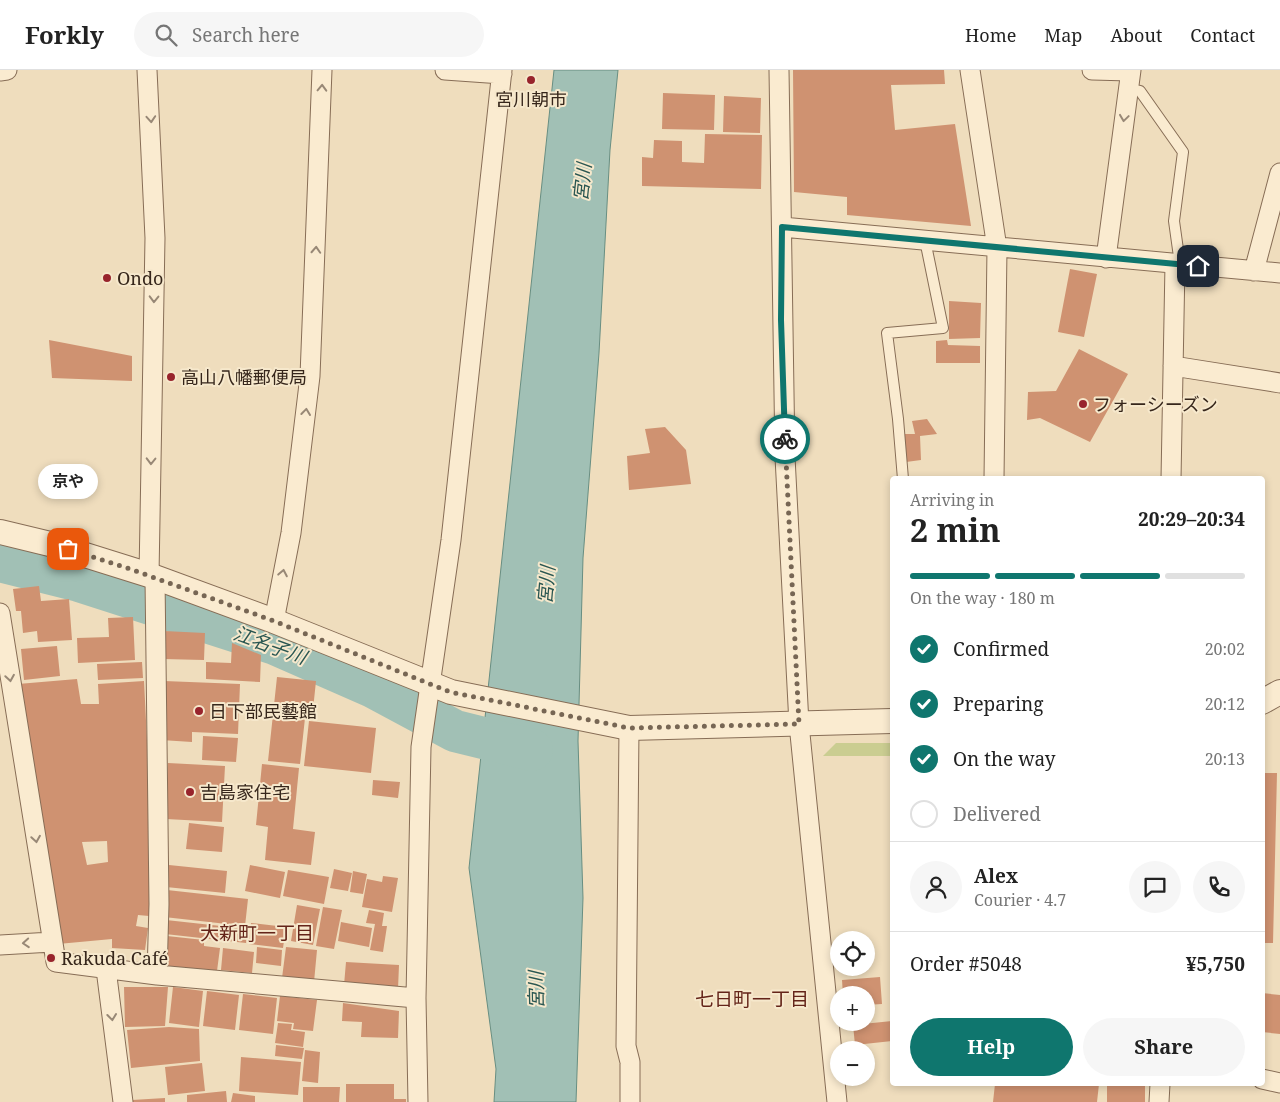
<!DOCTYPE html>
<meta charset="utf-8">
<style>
body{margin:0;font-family:"Noto Serif","Noto Sans JP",serif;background:#f6f6f6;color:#222;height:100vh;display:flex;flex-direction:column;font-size:19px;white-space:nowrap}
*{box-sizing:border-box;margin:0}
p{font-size:16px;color:#767676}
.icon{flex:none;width:28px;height:28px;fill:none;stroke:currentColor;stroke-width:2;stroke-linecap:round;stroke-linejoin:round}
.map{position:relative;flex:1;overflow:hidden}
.details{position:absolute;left:890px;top:406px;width:375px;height:610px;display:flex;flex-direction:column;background:#fff;border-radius:5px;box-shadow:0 2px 8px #0003}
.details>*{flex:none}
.controls{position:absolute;left:830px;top:861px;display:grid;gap:10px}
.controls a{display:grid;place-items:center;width:45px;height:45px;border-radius:50%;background:#fff;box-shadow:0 2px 8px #0003;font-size:25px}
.pin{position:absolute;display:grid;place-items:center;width:42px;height:42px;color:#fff;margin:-21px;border-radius:10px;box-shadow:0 2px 8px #0006}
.courier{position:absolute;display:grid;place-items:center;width:50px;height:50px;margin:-25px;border:4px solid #0f766e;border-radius:50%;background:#fff;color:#222;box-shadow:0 1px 6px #0007}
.bubble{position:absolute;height:35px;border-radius:18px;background:#fff;box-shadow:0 2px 8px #0003;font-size:16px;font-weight:700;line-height:35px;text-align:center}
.headline em{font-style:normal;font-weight:700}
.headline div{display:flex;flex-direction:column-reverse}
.headline{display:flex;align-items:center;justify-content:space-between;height:85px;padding:0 20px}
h1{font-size:32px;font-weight:700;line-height:38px}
.bar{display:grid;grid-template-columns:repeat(4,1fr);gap:8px 5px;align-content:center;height:60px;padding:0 20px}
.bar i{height:6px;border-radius:4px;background:#e0e0e0}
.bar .on{background:#0f766e}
.bar p{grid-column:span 4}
.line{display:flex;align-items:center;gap:12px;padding:0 20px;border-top:1px solid #e0e0e0}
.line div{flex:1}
.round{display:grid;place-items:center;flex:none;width:52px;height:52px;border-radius:26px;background:#f6f6f6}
ol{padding:0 20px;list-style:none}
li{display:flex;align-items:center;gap:15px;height:55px}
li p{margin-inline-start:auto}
li .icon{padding:5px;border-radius:50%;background:#0f766e;color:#fff;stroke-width:4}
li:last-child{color:#767676}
li i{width:28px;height:28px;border:2px solid #e0e0e0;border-radius:50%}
.primary-button{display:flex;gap:10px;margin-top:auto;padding:10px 20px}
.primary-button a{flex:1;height:58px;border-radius:30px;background:#0f766e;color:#fff;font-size:20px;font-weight:700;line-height:58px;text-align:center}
.primary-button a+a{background:#f6f6f6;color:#222}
header{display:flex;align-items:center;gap:30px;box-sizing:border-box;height:70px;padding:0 25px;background:#fff;border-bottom:1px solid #e0e0e0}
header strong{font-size:24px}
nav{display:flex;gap:28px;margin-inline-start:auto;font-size:18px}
.search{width:350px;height:45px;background:#f6f6f6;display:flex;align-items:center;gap:12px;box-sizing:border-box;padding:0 18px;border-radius:28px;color:#767676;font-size:19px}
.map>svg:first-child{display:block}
</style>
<header>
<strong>Forkly</strong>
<div class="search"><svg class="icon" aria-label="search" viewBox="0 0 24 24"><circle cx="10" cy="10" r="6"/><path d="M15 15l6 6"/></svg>Search here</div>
<nav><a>Home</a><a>Map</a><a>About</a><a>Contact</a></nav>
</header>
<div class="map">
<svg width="1280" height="1032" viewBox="0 0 1280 1032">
<rect width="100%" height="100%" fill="#efddbd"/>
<!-- green -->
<path fill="#cacd91" d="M836,673h56v13h-69z"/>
<!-- water -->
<path fill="#a1c0b5" stroke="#688e82" d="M554,0h64l-8,80 -11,203 -16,205 -5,183 5,157 -7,204h-82l2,-33 -27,-201z"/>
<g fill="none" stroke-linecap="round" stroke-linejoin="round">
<!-- river -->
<path stroke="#a1c0b5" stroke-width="42" d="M0,491l79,20 196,63 98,43 82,44 77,19"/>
</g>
<!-- building -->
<path fill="#cf9271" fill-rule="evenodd" d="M793,0h151l1,14 -54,1 4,45 60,-6 16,102 -124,-11v-18l-53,-5z
M663,23l52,2 -1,35 -52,-1z
M724,26l37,2 -1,35 -37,-1z
M705,64l57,1 -1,54 -119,-3v-29l11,1 1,-18 28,1v21l22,1z
M1070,199l27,5 -13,63 -26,-5z
M949,231l32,2 -1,35 -31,1z
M49,270l83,16v25l-80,-3z
M947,270l1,5 32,1v17h-44v-22z
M1079,279l49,25 -38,68 -50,-24 -13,2 1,-28 28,-1z
M927,349l10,15 -17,2 1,24 -15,2 -3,-28h12l-3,-13z
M665,357l21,23 5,34 -62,6 -2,-34 23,-3 -5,-24z
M39,516l2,15 28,-2 3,41 -34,2 -1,-11 -14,2 -2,-22h-5l-3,-22z
M133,547l2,43 -57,3 -1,-25 32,-1 -1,-19z
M164,561l41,2 -1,27 -41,-1z
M232,573l29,12 -1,27 -54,-3v-17l25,1z
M57,576l3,30 -36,4 -3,-31z
M142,592l1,16 -45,2 -1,-16z
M277,607l39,4 -4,38 -7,-1 -5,46 -32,-3z
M77,609l4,25h18l-1,-20 46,-3 9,179 -4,56 -11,-1 -2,11 12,2 -3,22 -33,-2v-9l-54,5 -40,-260zM107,771l1,21 -21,3 -5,-23z
M164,611l76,3 -2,50 -46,-2v10l-31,-2z
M309,651l67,7 -5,45 -67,-7z
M203,666l35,2 -2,24 -34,-2z
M168,693l57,3 -3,56 -56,-3z
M262,694l37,4 -6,61 22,3 -4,33 -46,-5 3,-33 -12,-2z
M1262,703h15l-4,170h-11z
M373,710l27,2 -2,16 -26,-3z
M189,753l35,4 -2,25 -36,-3z
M169,795l58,6 -2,22 -59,-6z
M250,795l35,7 -5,26 -35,-7z
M334,799l18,4 -4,18 -18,-3z
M288,800l41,7 -5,27 -41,-8z
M353,801l14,3 -4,20 -13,-2z
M383,806l15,2 -6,34 -30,-5 5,-28 15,3z
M167,820l81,9 -3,27 -81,-9z
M297,835l23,4 -7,36 -22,-4z
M323,837l19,3 -8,39 -18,-3z
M369,840l15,3 -2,13h5l-4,26 -13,-2 5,-26 -9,-1z
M166,850l82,9 -2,14 -81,-9z
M341,852l31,6 -3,19 -31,-6z
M251,853l35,4 -3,21 -34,-4z
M167,866l37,4v6l16,2 -3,23 -54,-5z
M257,877l25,3 -1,16 -25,-3z
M286,877l31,3 -3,32 -32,-4z
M223,878l31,4 -2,21 -31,-3z
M346,892l53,3 -1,24 -54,-4z
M880,907l2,27 -16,1v-10h-23l-1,-15z
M124,917h44l-3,39 -40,1z
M173,917l30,4 -4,36 -30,-4z
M207,921l32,4 -4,35 -32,-4z
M1262,923l18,2v39l-18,-2z
M243,924l34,4 -4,36 -34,-4z
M280,926l37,4 -4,31 -20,-2 1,-6 -17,-2z
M343,933l56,8 -1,27 -37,-1 1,-15 -20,-1z
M892,951v20l-37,4 -2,-20z
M278,953l14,1 -1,6 14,2 -2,15 -28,-4z
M169,957l30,2 1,32 -69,7 -4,-38z
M276,975l28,3 -2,11 -27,-3z
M305,980l15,2 -2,31 -16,-2z
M241,987l60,5 -3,33 -59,-4z
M202,993l3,28 -37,4 -3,-28z
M346,1014h48v15h12v3h-60z
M995,1014h104l-2,18h-104z
M1107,1014h38v18h-38z
M303,1017h37l-1,15h-36z
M226,1021l1,11h-40v-7z
M233,1023l22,3v6h-24z
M165,1028v4h-33v-2z"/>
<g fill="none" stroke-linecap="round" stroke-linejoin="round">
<!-- service casing -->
<g stroke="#876d56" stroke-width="12">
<path id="service" d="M1128,19l12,2 43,61 -9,69 6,43
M903,409l-5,-60 -11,-86 56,-5 -18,-88"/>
</g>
<!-- minor casing -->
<g stroke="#876d56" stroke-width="21">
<path id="minor" d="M147,0l8,168 -6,337
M445,0l57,4
M779,0l6,387 14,267 38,378
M970,0l27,178 -3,231
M1092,0l38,1
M0,1l7,-1
M782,157l498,46
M1106,188l25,-188
M1254,201l26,-98
M1173,296l107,17
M1171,409l4,-215
M155,508l4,326 -2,71
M0,543l56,349 101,13 259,23
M274,551l17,-88 19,-157 12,-306
M629,658l-3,318 4,16v40
M0,875l52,-3
M106,899l17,133
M1262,1009l18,4
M418,1032l-2,-104 5,-251 30,-207 51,-470
M1159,1032l1,-18"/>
</g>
<!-- tertiary casing -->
<g stroke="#876d56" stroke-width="26">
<path id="tertiary" d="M0,462l50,12 99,31 125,46 177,71 178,36 263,-7
M1262,632l18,-10"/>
</g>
<!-- service -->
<use href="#service" stroke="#faebd0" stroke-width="10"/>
<!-- minor -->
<use href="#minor" stroke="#faebd0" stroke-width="19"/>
<!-- tertiary -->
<use href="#tertiary" stroke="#faebd0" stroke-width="24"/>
</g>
<!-- one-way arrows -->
<defs><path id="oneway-chevron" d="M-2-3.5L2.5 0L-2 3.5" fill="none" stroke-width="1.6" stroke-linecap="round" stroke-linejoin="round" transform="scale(1.25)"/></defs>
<g stroke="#988876">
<use href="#oneway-chevron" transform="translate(322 18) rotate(-88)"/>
<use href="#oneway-chevron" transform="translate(1124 48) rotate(98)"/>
<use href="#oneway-chevron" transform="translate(151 49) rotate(86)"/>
<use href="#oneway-chevron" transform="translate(316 180) rotate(-87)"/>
<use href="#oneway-chevron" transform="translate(154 229) rotate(91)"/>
<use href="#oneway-chevron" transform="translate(306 342) rotate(-83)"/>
<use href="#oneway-chevron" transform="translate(151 391) rotate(91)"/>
<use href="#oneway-chevron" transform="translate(283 503) rotate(-79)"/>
<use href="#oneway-chevron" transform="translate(10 608) rotate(81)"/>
<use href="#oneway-chevron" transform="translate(36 769) rotate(81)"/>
<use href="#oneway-chevron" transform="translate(26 873) rotate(176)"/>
<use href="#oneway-chevron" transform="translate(112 947) rotate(83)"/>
</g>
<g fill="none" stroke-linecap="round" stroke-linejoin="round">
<!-- done -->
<path stroke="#776654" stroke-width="5" stroke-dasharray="0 9" d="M68,479l65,21 141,51 176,71 179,36 170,-4 -14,-285"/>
<!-- route -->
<path stroke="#0f766e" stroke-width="6" d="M785,369l-4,-119 1,-93 416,39"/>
</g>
<!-- markers -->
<g fill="#98242c" stroke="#f6e8cc" stroke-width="2">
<circle cx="531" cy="10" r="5"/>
<circle cx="107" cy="208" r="5"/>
<circle cx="171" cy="307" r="5"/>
<circle cx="1083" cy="334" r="5"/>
<circle cx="199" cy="641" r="5"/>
<circle cx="190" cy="722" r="5"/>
<circle cx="51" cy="888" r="5"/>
</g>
<g text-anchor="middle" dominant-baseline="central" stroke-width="4" stroke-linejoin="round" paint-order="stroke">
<!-- poi labels -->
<g font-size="18" fill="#36261b" stroke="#f6e8cc" text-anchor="start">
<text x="531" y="29" text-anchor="middle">宮川朝市</text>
<text x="117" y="208">Ondo</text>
<text x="181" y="307">高山八幡郵便局</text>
<text x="1093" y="334">フォーシーズン</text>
<text x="209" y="641">日下部民藝館</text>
<text x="200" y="722">吉島家住宅</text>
<text x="61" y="888">Rakuda Café</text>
</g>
<!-- water labels -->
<g font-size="19" font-style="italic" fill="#295651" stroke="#f6e8cc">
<text transform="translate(582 112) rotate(-84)">宮川</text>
<text transform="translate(546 515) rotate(-85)">宮川</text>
<text transform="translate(270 575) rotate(20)">江名子川</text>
<text transform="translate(536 920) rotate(-91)">宮川</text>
</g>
<!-- neighbourhood labels -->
<g font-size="19" fill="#642419" stroke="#f6e8cc">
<text x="257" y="863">大新町一丁目</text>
<text x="752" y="929">七日町一丁目</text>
</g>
</g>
</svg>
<div class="controls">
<a><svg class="icon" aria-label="locate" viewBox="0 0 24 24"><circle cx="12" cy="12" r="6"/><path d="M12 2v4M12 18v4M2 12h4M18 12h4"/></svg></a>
<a>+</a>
<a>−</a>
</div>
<div class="pin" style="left:68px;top:479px;background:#ea580c"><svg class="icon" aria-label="bag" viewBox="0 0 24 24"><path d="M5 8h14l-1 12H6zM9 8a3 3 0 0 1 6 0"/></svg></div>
<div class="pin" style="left:1198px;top:196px;background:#1f2937"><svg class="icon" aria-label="home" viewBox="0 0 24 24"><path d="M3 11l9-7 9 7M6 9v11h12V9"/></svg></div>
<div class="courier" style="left:785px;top:369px"><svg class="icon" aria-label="bike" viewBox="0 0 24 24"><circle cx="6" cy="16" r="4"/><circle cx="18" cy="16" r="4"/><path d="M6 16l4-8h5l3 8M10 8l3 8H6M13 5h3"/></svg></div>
<div class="bubble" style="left:38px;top:394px;width:60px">京や</div>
<section class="details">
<div class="headline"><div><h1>2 min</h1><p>Arriving in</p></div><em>20:29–20:34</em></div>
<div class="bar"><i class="on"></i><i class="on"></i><i class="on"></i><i></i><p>On the way · 180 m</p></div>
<ol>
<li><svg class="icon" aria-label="check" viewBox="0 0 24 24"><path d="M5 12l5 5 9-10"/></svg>Confirmed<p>20:02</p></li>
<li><svg class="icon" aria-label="check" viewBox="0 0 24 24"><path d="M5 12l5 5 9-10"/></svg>Preparing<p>20:12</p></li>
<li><svg class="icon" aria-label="check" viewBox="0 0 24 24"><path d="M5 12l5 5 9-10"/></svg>On the way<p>20:13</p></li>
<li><i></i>Delivered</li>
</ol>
<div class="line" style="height:90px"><a class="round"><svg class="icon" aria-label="person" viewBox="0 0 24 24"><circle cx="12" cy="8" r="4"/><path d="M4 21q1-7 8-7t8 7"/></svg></a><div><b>Alex</b><p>Courier · 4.7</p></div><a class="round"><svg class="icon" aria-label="chat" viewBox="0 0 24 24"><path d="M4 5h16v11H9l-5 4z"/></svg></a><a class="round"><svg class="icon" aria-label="phone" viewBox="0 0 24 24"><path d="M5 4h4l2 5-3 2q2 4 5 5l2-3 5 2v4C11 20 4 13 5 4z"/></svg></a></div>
<div class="line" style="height:65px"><div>Order #5048</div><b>¥5,750</b></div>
<div class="primary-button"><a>Help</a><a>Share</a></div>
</section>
</div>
